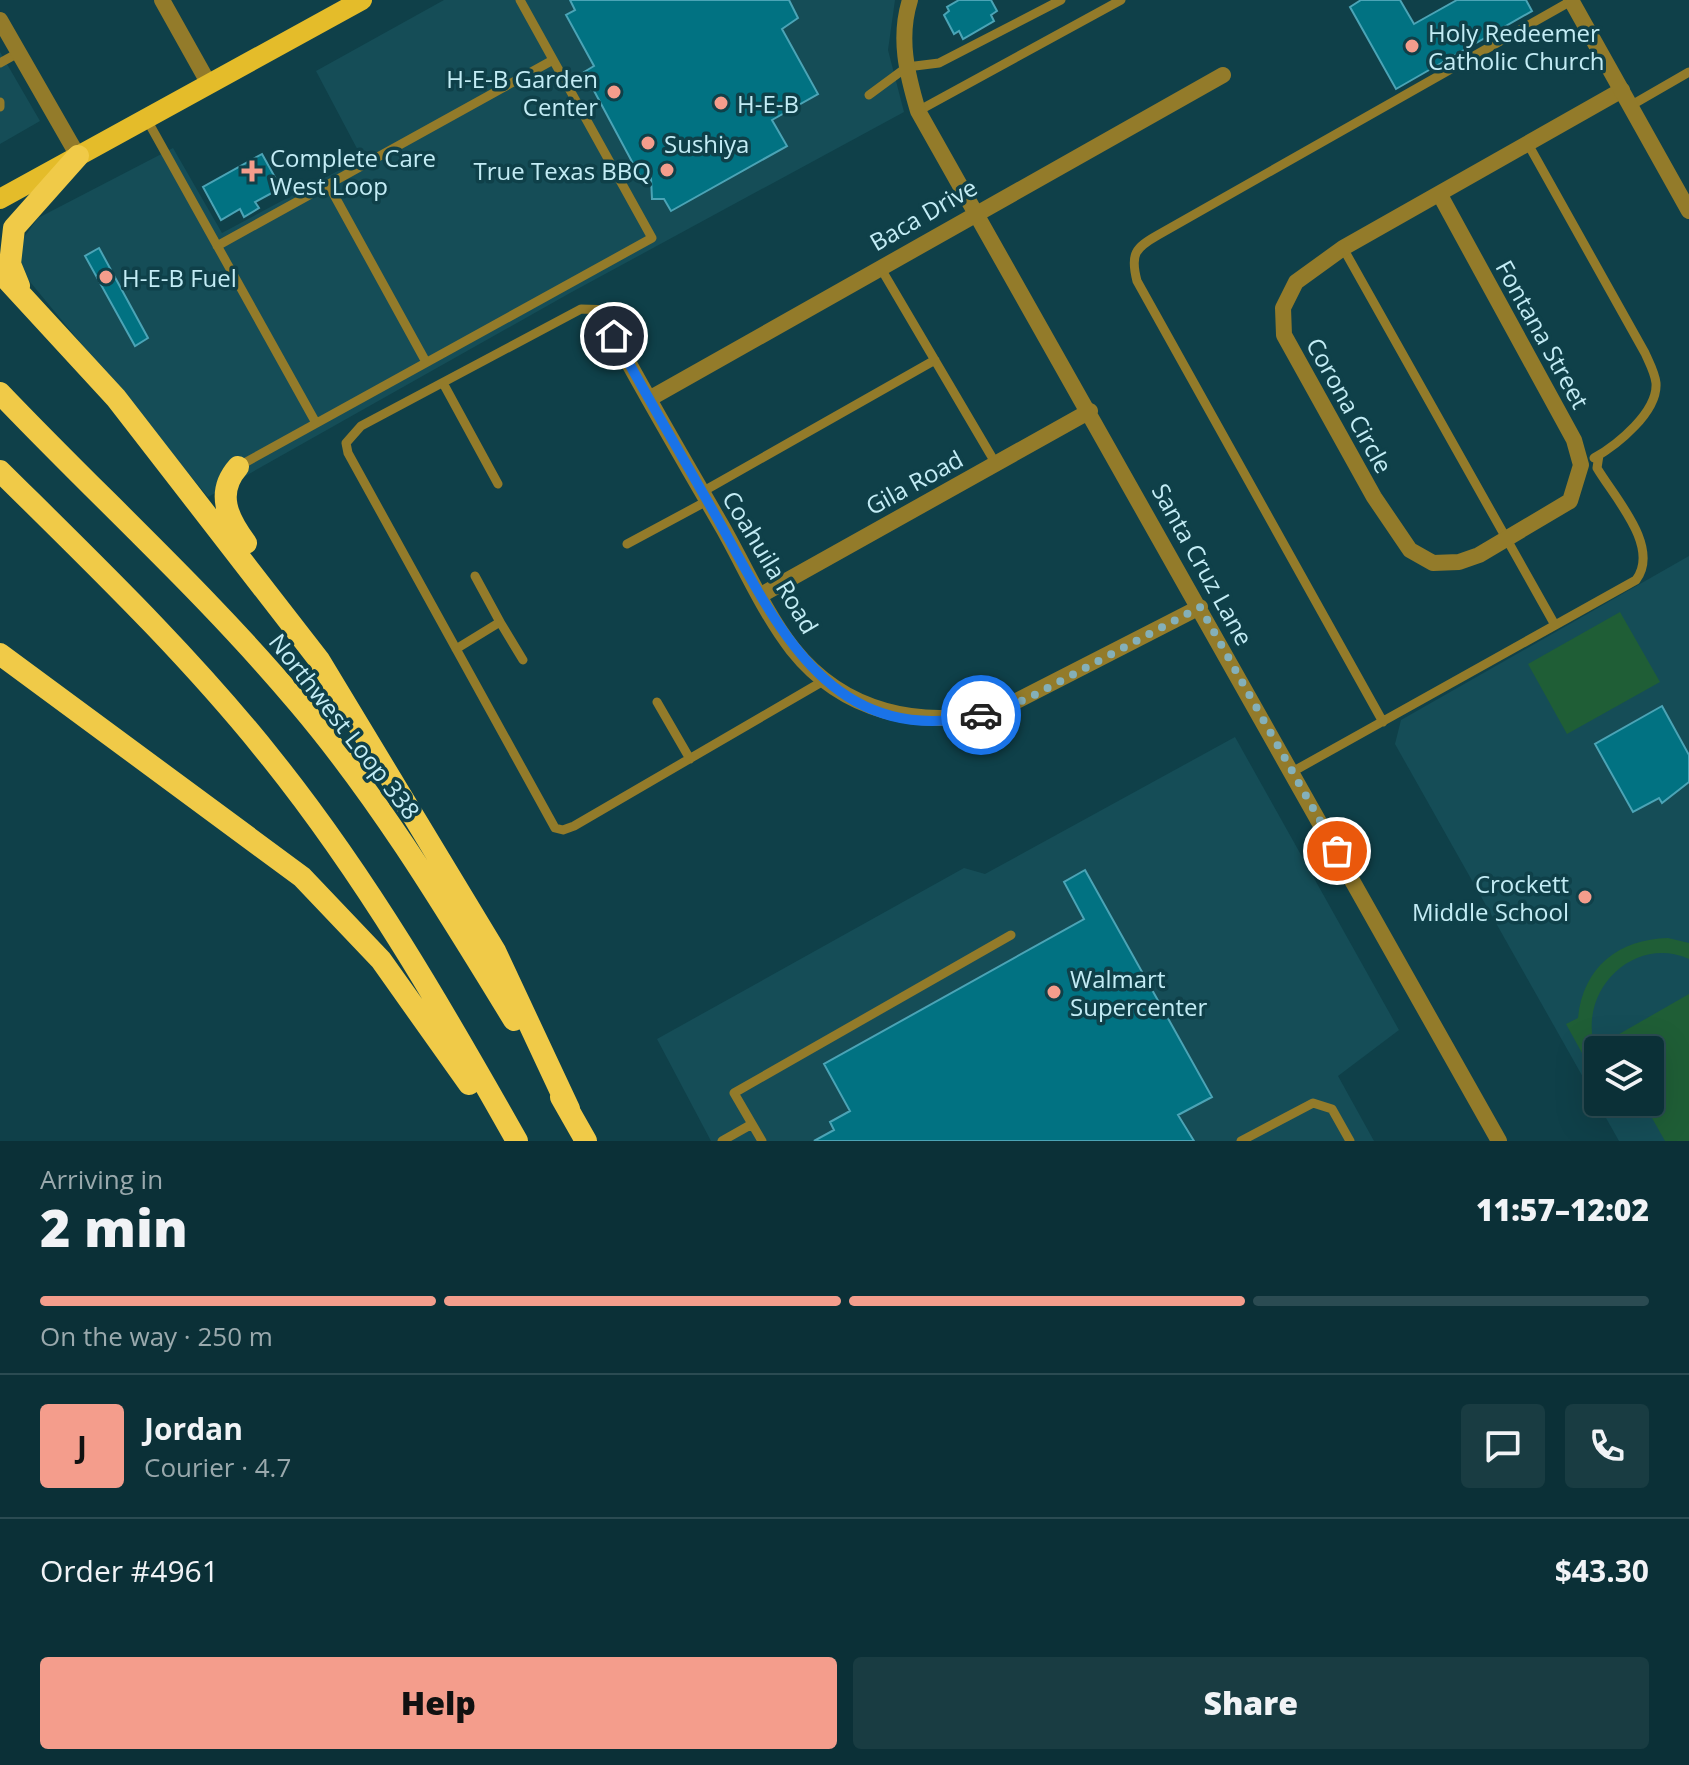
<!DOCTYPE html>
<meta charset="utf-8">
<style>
body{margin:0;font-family:"Open Sans",sans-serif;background:#193c42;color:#f1f3f6;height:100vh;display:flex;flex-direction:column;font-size:30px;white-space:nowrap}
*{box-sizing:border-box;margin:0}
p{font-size:26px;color:#9aa9ad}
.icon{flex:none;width:44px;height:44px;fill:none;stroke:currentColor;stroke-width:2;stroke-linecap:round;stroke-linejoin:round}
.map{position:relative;height:1141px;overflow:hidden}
.drawer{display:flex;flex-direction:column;background:#0b3037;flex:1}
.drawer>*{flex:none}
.tools{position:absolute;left:1584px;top:1036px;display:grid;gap:16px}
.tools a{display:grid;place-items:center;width:80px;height:80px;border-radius:8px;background:#0b3037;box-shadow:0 8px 32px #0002,0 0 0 2px #2b4b52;font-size:40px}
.pin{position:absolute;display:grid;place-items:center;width:68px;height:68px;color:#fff;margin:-34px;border:4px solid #fff;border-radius:50%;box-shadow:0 2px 8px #0007}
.courier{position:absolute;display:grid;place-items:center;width:80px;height:80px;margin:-40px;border:6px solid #1a73e8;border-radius:50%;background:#fff;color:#222;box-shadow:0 2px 10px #0007}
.headline em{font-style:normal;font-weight:800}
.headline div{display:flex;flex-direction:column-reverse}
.headline{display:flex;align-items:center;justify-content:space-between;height:136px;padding:0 40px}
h1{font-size:52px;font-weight:800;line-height:60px}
.bar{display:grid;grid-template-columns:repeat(4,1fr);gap:12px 8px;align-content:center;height:96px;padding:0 40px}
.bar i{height:10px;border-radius:6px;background:#2b4b52}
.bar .selected{background:#f49d8c}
.bar p{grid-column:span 4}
.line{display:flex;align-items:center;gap:20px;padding:0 40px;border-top:2px solid #2b4b52}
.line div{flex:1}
.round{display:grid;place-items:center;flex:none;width:84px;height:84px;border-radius:8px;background:#193c42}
.action{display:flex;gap:16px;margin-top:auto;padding:16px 40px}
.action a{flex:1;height:92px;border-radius:8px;background:#f49d8c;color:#111;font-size:32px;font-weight:800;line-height:92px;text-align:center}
.action a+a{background:#193c42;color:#f1f3f6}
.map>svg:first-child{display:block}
</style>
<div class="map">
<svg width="1689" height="1141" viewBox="0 0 1689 1141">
<rect width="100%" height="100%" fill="#0f4049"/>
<!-- built -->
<path fill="#154d57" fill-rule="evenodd" d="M444,0h451l-7,50 16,62 -334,181 -362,204 -182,-220 -5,-14 1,-23 16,-22 135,-70 49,85 140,-75 -46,-87z
M0,52l40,69 -40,23z
M1689,556v585h-70l-224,-397 6,-24zM1598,1050h52v52h-52z
M1235,737l164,293 -61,46 36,65h-663l-54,-102 307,-171 21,6z"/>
<!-- green -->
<path fill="#1f5e36" d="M1620,612l40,70 -93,52 -39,-70z
M1668,938l21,5v16c-44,-20 -92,13 -97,60 -2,21 6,41 6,63l-32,-58 12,-6c5,-51 41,-79 90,-80z
M1689,994v147h-24l-22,-39h7v-52h-37l-6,-9z"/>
<!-- building -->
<path fill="#017282" stroke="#4ba4b6" stroke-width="2" d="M570,0h219l9,18 -16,11 36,65 -46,26 15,26 -116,65 -7,-12h-12l-1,-21 -6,4 -8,-11 -53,-99 10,-6 -28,-51 9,-5z
M959,0h32l6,11 -6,4 3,6 -31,18 -4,-8 -5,3 -10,-19 5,-4 -2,-4z
M1361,0h39l14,24 43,-24h69l6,11 -136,78 -46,-82z
M262,154l19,34 -26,14 4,6 -15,9 -4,-8 -19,11 -18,-33z
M99,248l49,90 -13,8 -50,-90z
M1662,706l27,49v27l-27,21 -3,-5 -26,14 -38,-68z
M1085,870l127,227 -34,18 16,26h-380l20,-11 -4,-8 20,-11 -26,-47 260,-145 -20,-37z"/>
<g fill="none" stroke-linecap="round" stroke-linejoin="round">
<!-- service -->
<path stroke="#937b2a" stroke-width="9" d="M0,63l18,-10
M869,95l38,-28 32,-4 122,-63
M0,102v5
M1630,106l59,-34
M918,111l203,-111
M146,118l170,305
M1528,144l117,209c4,9 10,20 11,30 2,29 -39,62 -62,75
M328,184l98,178
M217,246l336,-186
M1343,248l212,377
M880,267l116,197
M615,310l-34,-1 -220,117 -15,17 2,10 207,375 8,2 11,-4 251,-146
M443,383l55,101
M239,466l413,-228 -132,-238
M702,492l233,-132
M627,544l80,-43
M500,622l23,38
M456,649l44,-27 -25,-46
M657,702l33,57
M1383,722l-246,-441c-7,-27 -2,-33 21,-46l413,-234
M1292,772l344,-192c25,-33 -22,-83 -39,-112l2,-13
M722,1141l30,-17
M762,1141l-28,-48 277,-158
M1241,1141l72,-38 19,6 18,32"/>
<!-- minor -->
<path stroke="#937b2a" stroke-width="16" d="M162,0l47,84
M910,0c-12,38 -3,74 8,111l581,1030
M0,20l78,136
M1440,195l134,245 7,25 -11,36 -91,54 -20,7 -26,1 -23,-13 -36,-53 -90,-162 -1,-27 13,-26 47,-34 279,-158
M615,310l-1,26c35,65 72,128 109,192 22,39 42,85 70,121 51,64 127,80 204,62l203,-104
M649,399l574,-324
M761,595l329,-184"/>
<!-- tertiary -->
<path stroke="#937b2a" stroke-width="16" d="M1571,0l118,211"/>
<!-- primary -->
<path stroke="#e4bc2a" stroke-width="20" d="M0,199l362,-199"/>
<!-- trunk -->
<path stroke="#f0ca48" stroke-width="22" d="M0,272l116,126 203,262 176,291 74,158
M19,286l-9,-22 4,-36 64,-72
M0,393c99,104 206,200 299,311 83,98 148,207 215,316
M238,467c-23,26 -10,52 8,76
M0,471c94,93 189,184 271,287 96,120 171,250 246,383
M0,654l302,223 79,83 88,124
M561,1097l25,44"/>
</g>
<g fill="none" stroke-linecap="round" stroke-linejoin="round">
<!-- done -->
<path stroke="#84b0b9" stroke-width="8" stroke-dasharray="0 14.4" d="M981,715l46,-16 173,-92 137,244"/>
<!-- route -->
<path stroke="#1a73e8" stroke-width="10" d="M614,336c33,61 68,120 102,180 60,107 113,234 265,199"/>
</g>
<!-- markers -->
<g fill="#f49d8c" stroke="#0f4049" stroke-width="3">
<circle cx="1412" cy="46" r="8"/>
<circle cx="614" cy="92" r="8"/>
<circle cx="721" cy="103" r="8"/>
<circle cx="648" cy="143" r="8"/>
<circle cx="667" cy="170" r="8"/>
<path d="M248 159h8v8h8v8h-8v8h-8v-8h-8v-8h8z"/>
<circle cx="106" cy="277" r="8"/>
<circle cx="1585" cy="897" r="8"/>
<circle cx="1054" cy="992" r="8"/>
</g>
<g text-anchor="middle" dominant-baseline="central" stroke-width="7" stroke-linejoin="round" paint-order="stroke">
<!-- poi labels -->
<g font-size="24" fill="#c3ecf5" stroke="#0f4049" text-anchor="start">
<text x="1428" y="32">Holy Redeemer<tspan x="1428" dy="28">Catholic Church</tspan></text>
<text x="598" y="78" text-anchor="end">H-E-B Garden<tspan x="598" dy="28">Center</tspan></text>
<text x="737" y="103">H-E-B</text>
<text x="664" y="143">Sushiya</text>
<text x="270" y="157">Complete Care<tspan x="270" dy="28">West Loop</tspan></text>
<text x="651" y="170" text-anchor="end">True Texas BBQ</text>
<text x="122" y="277">H-E-B Fuel</text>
<text x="1569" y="883" text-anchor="end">Crockett<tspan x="1569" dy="28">Middle School</tspan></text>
<text x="1070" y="978">Walmart<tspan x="1070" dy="28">Supercenter</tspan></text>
</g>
<!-- street labels -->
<g font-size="24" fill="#c3ecf5" stroke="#0f4049">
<text transform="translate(923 214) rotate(-30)">Baca Drive</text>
<text transform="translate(1543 334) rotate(61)">Fontana Street</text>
<text transform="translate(1350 405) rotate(61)">Corona Circle</text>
<text transform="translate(914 482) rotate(-29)">Gila Road</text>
<text transform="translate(771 562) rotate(59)">Coahuila Road</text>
<text transform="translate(1203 564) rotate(61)">Santa Cruz Lane</text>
<text transform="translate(345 726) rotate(52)">Northwest Loop 338</text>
</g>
</g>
</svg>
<div class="tools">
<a><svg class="icon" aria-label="layers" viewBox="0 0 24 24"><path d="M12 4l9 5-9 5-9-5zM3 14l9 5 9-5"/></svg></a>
</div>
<div class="pin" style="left:1337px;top:851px;background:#ea580c"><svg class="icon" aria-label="bag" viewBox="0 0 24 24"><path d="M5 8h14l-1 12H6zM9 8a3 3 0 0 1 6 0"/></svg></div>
<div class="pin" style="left:614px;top:336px;background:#1f2937"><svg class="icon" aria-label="home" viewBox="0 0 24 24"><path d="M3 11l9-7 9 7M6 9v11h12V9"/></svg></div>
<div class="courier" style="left:981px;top:715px"><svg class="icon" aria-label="car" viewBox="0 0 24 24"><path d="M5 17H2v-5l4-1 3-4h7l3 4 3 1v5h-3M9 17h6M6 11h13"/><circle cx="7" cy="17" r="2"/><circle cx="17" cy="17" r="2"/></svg></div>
</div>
<section class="drawer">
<div class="headline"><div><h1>2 min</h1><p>Arriving in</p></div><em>11:57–12:02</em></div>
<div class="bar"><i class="selected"></i><i class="selected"></i><i class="selected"></i><i></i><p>On the way · 250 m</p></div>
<div class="line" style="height:144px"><b class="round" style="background:#f49d8c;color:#111">J</b><div><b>Jordan</b><p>Courier · 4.7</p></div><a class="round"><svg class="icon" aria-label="chat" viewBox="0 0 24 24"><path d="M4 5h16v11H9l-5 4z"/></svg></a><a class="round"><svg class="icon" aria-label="phone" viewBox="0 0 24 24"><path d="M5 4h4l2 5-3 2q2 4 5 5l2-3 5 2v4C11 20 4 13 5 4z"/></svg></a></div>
<div class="line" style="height:104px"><div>Order #4961</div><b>$43.30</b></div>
<div class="action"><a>Help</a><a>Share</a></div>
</section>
